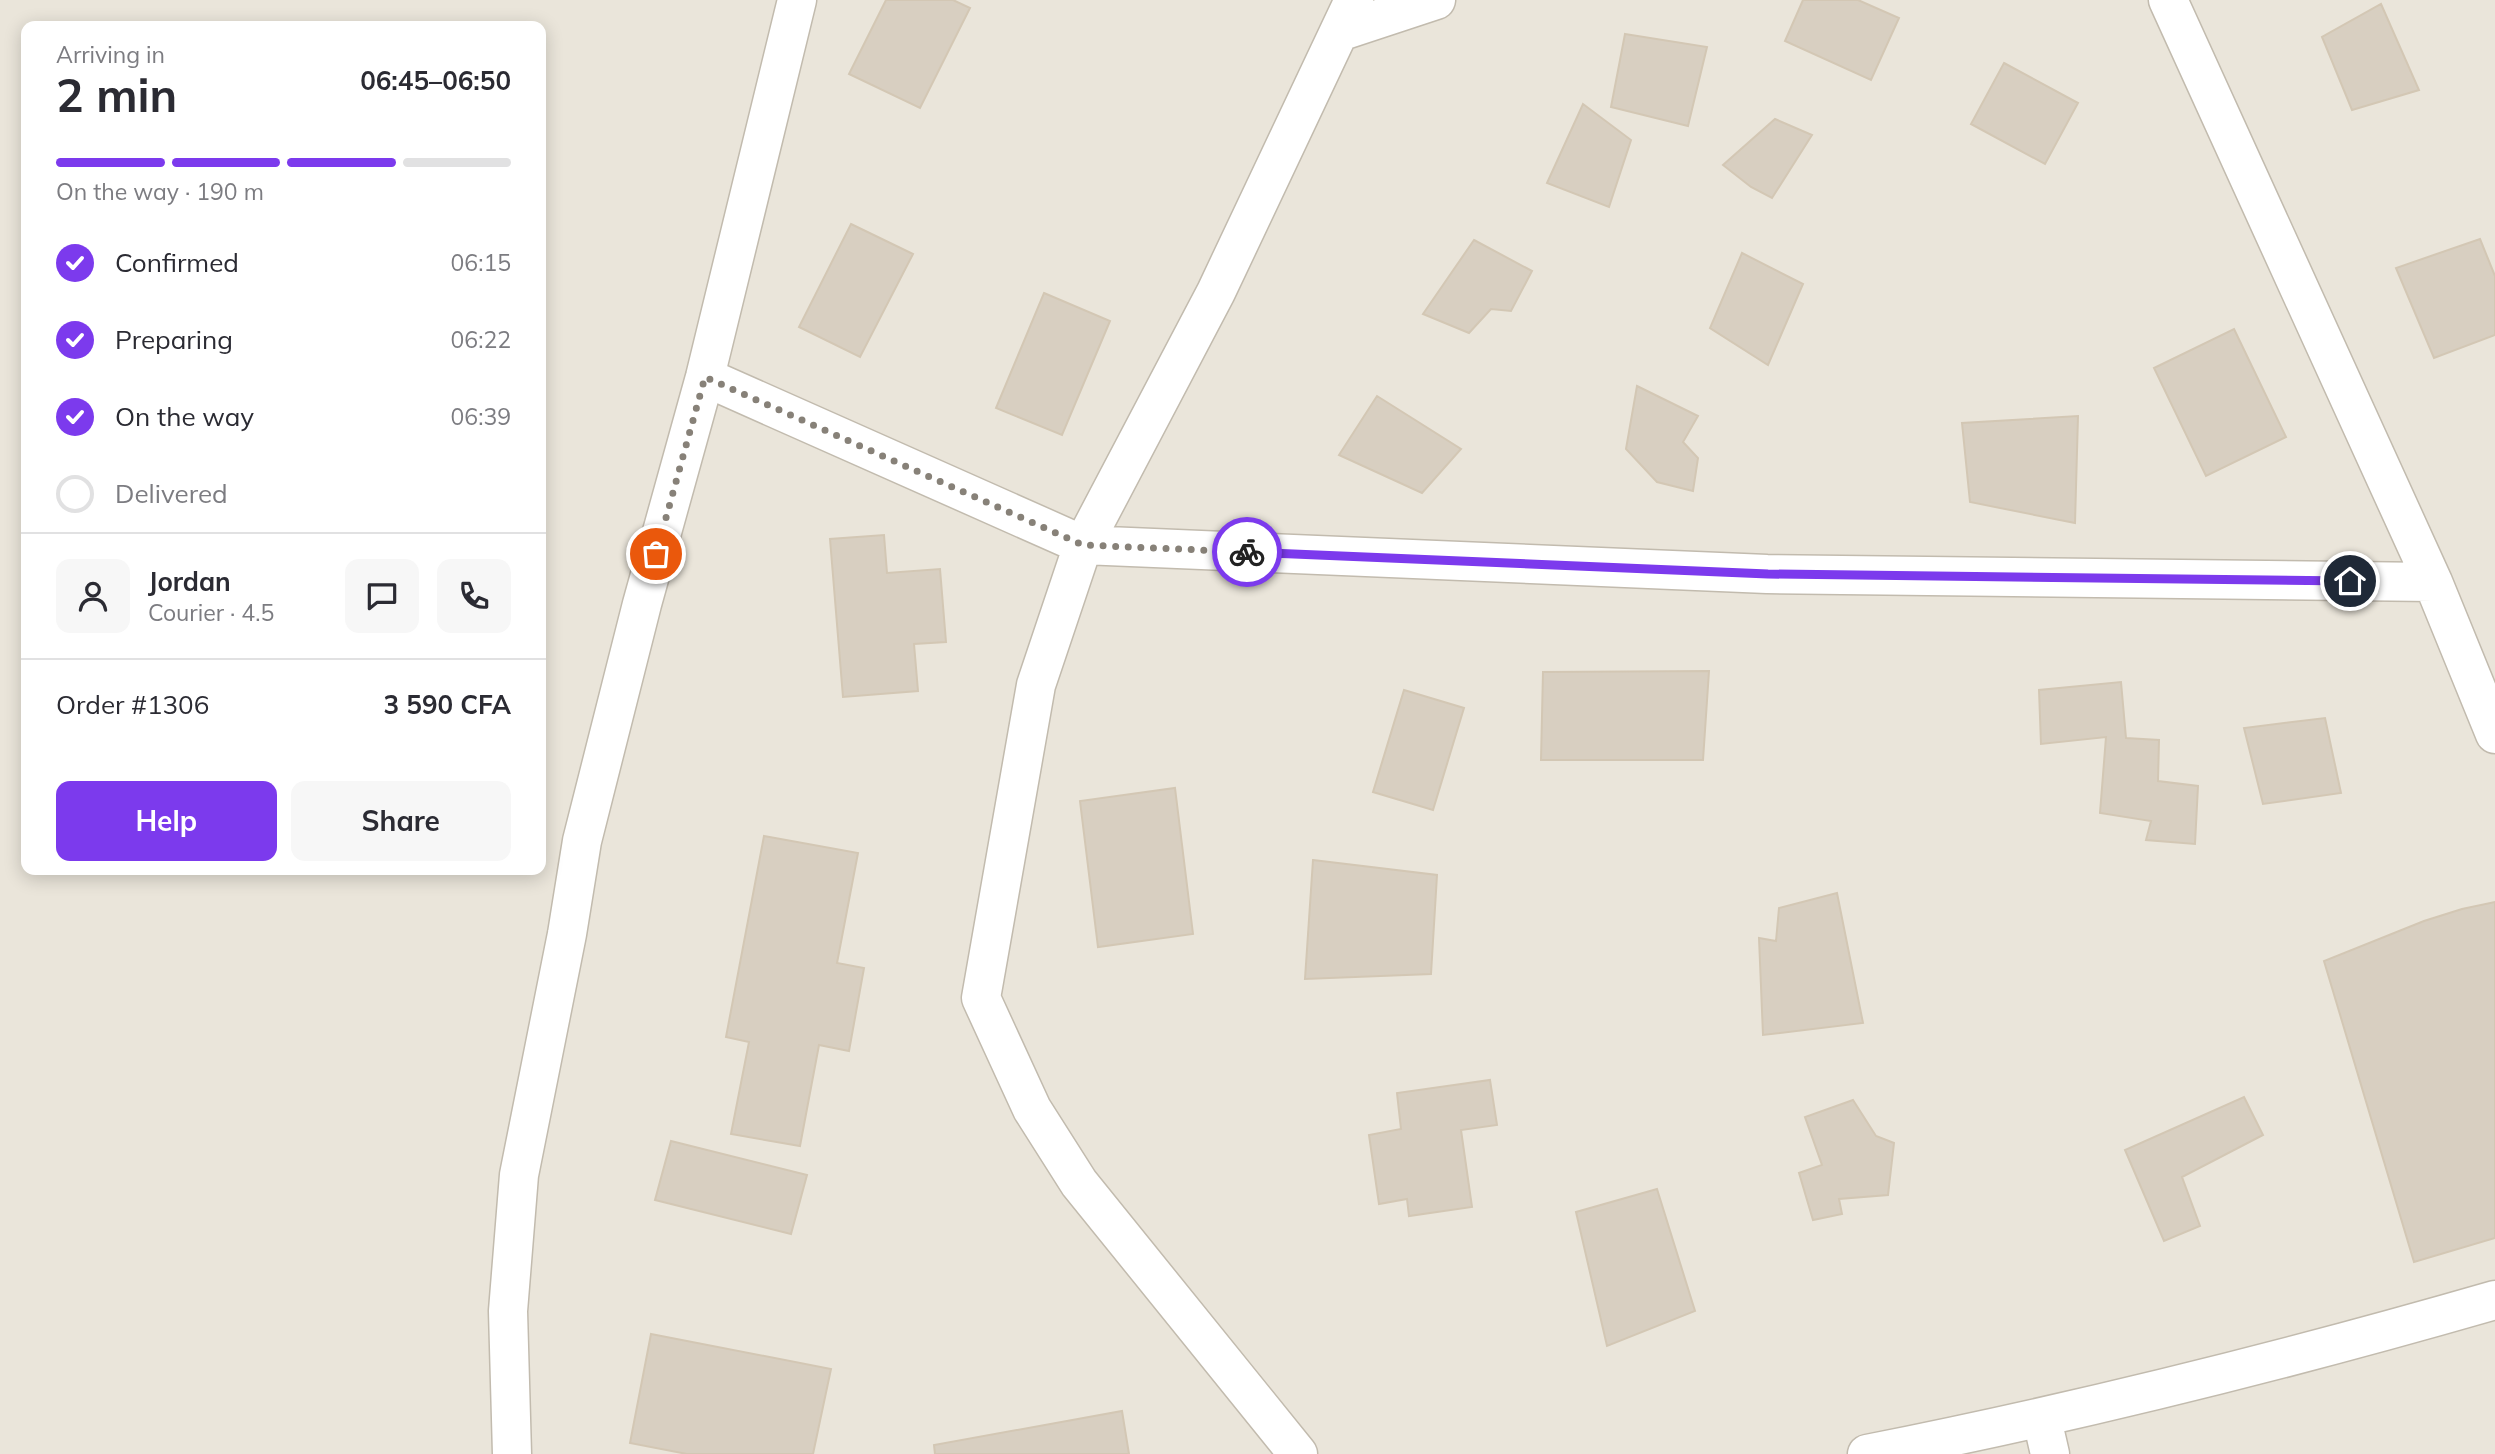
<!DOCTYPE html>
<meta charset="utf-8">
<style>
body{margin:0;font-family:Mulish,sans-serif;background:#f7f7f7;color:#2b2b33;height:100vh;display:flex;flex-direction:column;font-size:26px;white-space:nowrap}
*{box-sizing:border-box;margin:0}
p{font-size:23px;color:#7c7c81}
.icon{flex:none;width:38px;height:38px;fill:none;stroke:currentColor;stroke-width:2;stroke-linecap:round;stroke-linejoin:round}
.map{position:relative;flex:1;overflow:hidden}
.details{position:absolute;left:21px;top:21px;width:525px;height:854px;display:flex;flex-direction:column;background:#fff;border-radius:14px;box-shadow:0 4px 18px #0003}
.details>*{flex:none}
.pin{position:absolute;display:grid;place-items:center;width:60px;height:60px;color:#fff;margin:-30px;border:4px solid #fff;border-radius:50%;box-shadow:0 2px 7px #0007}
.courier{position:absolute;display:grid;place-items:center;width:70px;height:70px;margin:-35px;border:5px solid #7c3aed;border-radius:50%;background:#fff;color:#222;box-shadow:0 2px 9px #0007}
.headline em{font-style:normal;font-weight:700}
.headline div{display:flex;flex-direction:column-reverse}
.headline{display:flex;align-items:center;justify-content:space-between;height:119px;padding:0 35px}
h1{font-size:46px;font-weight:700;line-height:52px}
.bar{display:grid;grid-template-columns:repeat(4,1fr);gap:10px 7px;align-content:center;height:84px;padding:0 35px}
.bar i{height:9px;border-radius:5px;background:#e1e1e2}
.bar .selected{background:#7c3aed}
.bar p{grid-column:span 4}
.line{display:flex;align-items:center;gap:18px;padding:0 35px;border-top:2px solid #e1e1e2}
.line div{flex:1}
.round{display:grid;place-items:center;flex:none;width:74px;height:74px;border-radius:14px;background:#f7f7f7}
ol{padding:0 35px;list-style:none}
li{display:flex;align-items:center;gap:21px;height:77px}
li p{margin-inline-start:auto}
li .icon{padding:7px;border-radius:50%;background:#7c3aed;color:#fff;stroke-width:4}
li:last-child{color:#7c7c81}
li i{width:38px;height:38px;border:4px solid #e1e1e2;border-radius:50%}
.action{display:flex;gap:14px;margin-top:auto;padding:14px 35px}
.action a{flex:1;height:80px;border-radius:14px;background:#7c3aed;color:#fff;font-size:28px;font-weight:700;line-height:80px;text-align:center}
.action a+a{background:#f7f7f7;color:#2b2b33}
.map>svg:first-child{display:block}
</style>
<div class="map">
<svg width="2495" height="1454" viewBox="0 0 2495 1454">
<rect width="100%" height="100%" fill="#f6f3ec"/>
<!-- residential -->
<path fill="#eae5da" fill-rule="evenodd" d="M0,0h2495v1454h-2495zM26,26h515v844h-515z"/>
<!-- building -->
<path fill="#d8cfc1" stroke="#d3c7b4" stroke-width="2" d="M886,0h67l17,8 -50,100 -71,-34z
M1803,0h55l41,18 -28,62 -86,-39z
M2381,4l38,86 -67,20 -30,-73z
M1625,34l82,13 -19,79 -77,-19z
M2004,63l74,40 -33,61 -74,-40z
M1583,104l48,36 -22,67 -62,-24z
M1775,119l37,16 -40,63 -21,-11 -28,-22z
M851,224l62,30 -53,103 -61,-30z
M2480,239l15,37v59l-61,23 -38,-90z
M1474,240l58,31 -21,40 -20,-2 -22,24 -46,-19z
M1742,253l61,31 -35,81 -58,-37z
M1044,293l66,28 -48,114 -66,-27z
M2234,329l52,108 -80,39 -52,-108z
M1637,386l61,30 -15,26 15,16 -5,33 -36,-9 -31,-33z
M1377,396l84,53 -39,44 -83,-38z
M2078,416l-3,107 -105,-21 -8,-79z
M884,535l3,38 53,-4 6,73 -32,2 4,47 -75,6 -13,-158z
M1709,671l-6,89h-162l2,-88z
M2121,682l5,56 33,2 -1,41 40,5 -3,58 -49,-4 5,-19 -51,-8 6,-76 -65,7 -2,-54z
M1404,690l60,18 -31,102 -60,-18z
M2325,718l16,75 -78,11 -19,-76z
M1175,788l18,146 -95,13 -18,-146z
M764,836l94,17 -21,110 27,5 -15,83 -30,-6 -19,101 -69,-12 18,-92 -23,-5z
M1313,860l124,15 -6,99 -126,5z
M1837,893l26,130 -100,12 -4,-97 17,3 3,-33z
M2495,902v336l-81,24 -90,-301 100,-40 38,-12z
M1490,1080l7,45 -36,5 11,77 -63,9 -2,-17 -28,5 -10,-69 32,-6 -4,-36z
M2244,1097l19,38 -81,42 18,49 -36,15 -39,-91z
M1853,1100l23,36 18,7 -6,52 -49,4 3,15 -29,6 -14,-47 23,-8 -17,-48z
M671,1141l136,34 -16,59 -136,-34z
M1657,1189l38,122 -88,35 -31,-134z
M651,1334l180,35 -18,85h-126l-57,-11z
M1122,1411l7,43h-194l-1,-9z"/>
<g fill="none" stroke-linecap="round" stroke-linejoin="round">
<!-- minor casing -->
<g stroke="#c2bbae" stroke-width="41">
<path id="minor" d="M2168,0l265,582 62,152
M1339,32l97,-32
M705,377l378,168 684,29 666,8
M2042,1419l8,35
M512,1454l-4,-143 11,-136 48,-241 15,-93 60,-237 63,-227 92,-377
M1298,1454l-219,-271 -47,-74 -51,-111 55,-313 47,-140 133,-253 138,-292
M1867,1454c212,-42 420,-94 628,-154"/>
</g>
<!-- minor -->
<use href="#minor" stroke="#fff" stroke-width="38"/>
</g>
<g fill="none" stroke-linecap="round" stroke-linejoin="round">
<!-- done -->
<path stroke="#878178" stroke-width="7" stroke-dasharray="0 12.6" d="M656,554l49,-177 378,168 164,7"/>
<!-- route -->
<path stroke="#7c3aed" stroke-width="9" d="M1247,552l521,22 582,7"/>
</g>
</svg>
<div class="pin" style="left:656px;top:554px;background:#ea580c"><svg class="icon" aria-label="bag" viewBox="0 0 24 24"><path d="M5 8h14l-1 12H6zM9 8a3 3 0 0 1 6 0"/></svg></div>
<div class="pin" style="left:2350px;top:581px;background:#1f2937"><svg class="icon" aria-label="home" viewBox="0 0 24 24"><path d="M3 11l9-7 9 7M6 9v11h12V9"/></svg></div>
<div class="courier" style="left:1247px;top:552px"><svg class="icon" aria-label="bike" viewBox="0 0 24 24"><circle cx="6" cy="16" r="4"/><circle cx="18" cy="16" r="4"/><path d="M6 16l4-8h5l3 8M10 8l3 8H6M13 5h3"/></svg></div>
<section class="details">
<div class="headline"><div><h1>2 min</h1><p>Arriving in</p></div><em>06:45–06:50</em></div>
<div class="bar"><i class="selected"></i><i class="selected"></i><i class="selected"></i><i></i><p>On the way · 190 m</p></div>
<ol>
<li><svg class="icon" aria-label="check" viewBox="0 0 24 24"><path d="M5 12l5 5 9-10"/></svg>Confirmed<p>06:15</p></li>
<li><svg class="icon" aria-label="check" viewBox="0 0 24 24"><path d="M5 12l5 5 9-10"/></svg>Preparing<p>06:22</p></li>
<li><svg class="icon" aria-label="check" viewBox="0 0 24 24"><path d="M5 12l5 5 9-10"/></svg>On the way<p>06:39</p></li>
<li><i></i>Delivered</li>
</ol>
<div class="line" style="height:126px"><a class="round"><svg class="icon" aria-label="person" viewBox="0 0 24 24"><circle cx="12" cy="8" r="4"/><path d="M4 21q1-7 8-7t8 7"/></svg></a><div><b>Jordan</b><p>Courier · 4.5</p></div><a class="round"><svg class="icon" aria-label="chat" viewBox="0 0 24 24"><path d="M4 5h16v11H9l-5 4z"/></svg></a><a class="round"><svg class="icon" aria-label="phone" viewBox="0 0 24 24"><path d="M5 4h4l2 5-3 2q2 4 5 5l2-3 5 2v4C11 20 4 13 5 4z"/></svg></a></div>
<div class="line" style="height:91px"><div>Order #1306</div><b>3 590 CFA</b></div>
<div class="action"><a>Help</a><a>Share</a></div>
</section>
</div>
